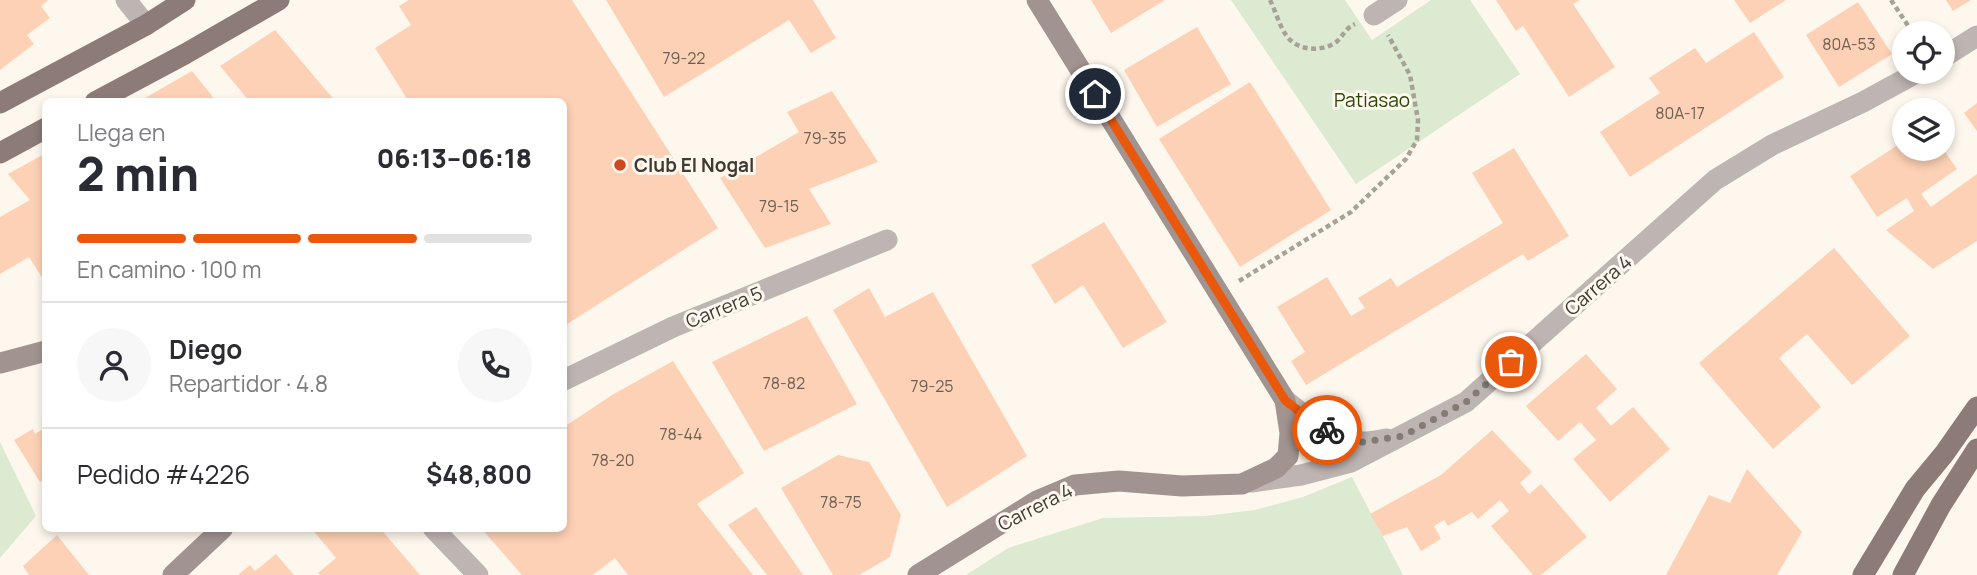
<!DOCTYPE html>
<html lang="es">
<meta charset="utf-8">
<style>
body{margin:0;font-family:Manrope,sans-serif;background:#f7f7f7;color:#2b2b33;height:100vh;display:flex;flex-direction:column;font-size:26px;white-space:nowrap}
*{box-sizing:border-box;margin:0}
p{font-size:23px;color:#7c7c81}
.icon{flex:none;width:38px;height:38px;fill:none;stroke:currentColor;stroke-width:2;stroke-linecap:round;stroke-linejoin:round}
.map{position:relative;flex:1;overflow:hidden}
.details{position:absolute;left:42px;top:98px;width:525px;height:434px;display:flex;flex-direction:column;background:#fff;border-radius:10px;box-shadow:0 4px 10px #0003}
.details>*{flex:none}
.fabs{position:absolute;left:1892px;top:21px;display:grid;gap:14px}
.fabs a{display:grid;place-items:center;width:63px;height:63px;border-radius:50%;background:#fff;box-shadow:0 4px 10px #0003;font-size:35px}
.pin{position:absolute;display:grid;place-items:center;width:60px;height:60px;color:#fff;margin:-30px;border:4px solid #fff;border-radius:50%;box-shadow:0 2px 7px #0007}
.courier{position:absolute;display:grid;place-items:center;width:70px;height:70px;margin:-35px;border:5px solid #ea580c;border-radius:50%;background:#fff;color:#222;box-shadow:0 2px 9px #0007}
.summary em{font-style:normal;font-weight:800}
.summary div{display:flex;flex-direction:column-reverse}
.summary{display:flex;align-items:center;justify-content:space-between;height:119px;padding:0 35px}
h1{font-size:46px;font-weight:800;line-height:52px}
.bar{display:grid;grid-template-columns:repeat(4,1fr);gap:10px 7px;align-content:center;height:84px;padding:0 35px}
.bar i{height:9px;border-radius:5px;background:#e1e1e2}
.bar .on{background:#ea580c}
.bar p{grid-column:span 4}
.line{display:flex;align-items:center;gap:18px;padding:0 35px;border-top:2px solid #e1e1e2}
.line div{flex:1}
.round{display:grid;place-items:center;flex:none;width:74px;height:74px;border-radius:37px;background:#f7f7f7}
.map>svg:first-child{display:block}
</style>
<div class="map">
<svg width="1977" height="575" viewBox="0 0 1977 575">
<rect width="100%" height="100%" fill="#fef7ed"/>
<!-- green -->
<path fill="#dbead1" d="M1231,0h114l27,40 59,-40h39l50,74 -164,110z
M0,442l36,74 -36,42z
M1352,477l51,98h-437l42,-27 95,-30 102,-2 50,-6 48,-13z"/>
<!-- building -->
<path fill="#fdd1b5" d="M0,0h48l-7,6 9,12 -23,17 7,9 -34,26z
M409,0h163l146,228 -154,98v-224h-155l-34,-54 36,-23 -12,-19z
M606,0h207l23,38 -25,15 -22,-33 -125,77z
M1091,0h74l-54,33z
M1496,0h84l-7,4 42,63 -46,30 -46,-71 -7,5z
M1734,0h52l-36,23z
M1946,0h25l-18,11z
M1858,2l34,52 -53,33 -33,-52z
M1197,27l34,57 -74,43 -33,-57z
M275,30l61,72h-86l-30,-36z
M1754,32l30,45 -154,100 -30,-45 60,-39 -11,-15 46,-30 11,15z
M192,71l25,31h-79z
M1250,82l81,128 -91,57 -81,-128z
M832,91l46,71 -69,27 22,35 -66,24 -45,-70 79,-46 -12,-20z
M1977,103v28l-13,-18z
M1904,141v8h39l14,20 -36,25 10,13 46,-33v67l-44,28 -47,-39 28,-19 -7,-13 -30,19 -27,-41z
M1514,148l55,88 -41,25 -5,-7 -217,131 -15,-24 14,-9 -28,-45 50,-30 24,39 14,-8 -7,-10 33,-20 6,9 106,-64 -31,-50z
M46,153v131l-17,-27 -29,17v-57l30,-17 -22,-26z
M1104,222l63,100 -44,26 -40,-63 -28,19 -24,-39z
M1834,248l76,88 -58,49 -45,-51 -28,24 42,49 -48,42 -74,-86z
M869,288l16,29 48,-25 94,164 -80,51 -114,-197z
M807,316l50,88 -93,47 -52,-89z
M1586,354l31,35 -21,19 15,18 22,-19 37,42 -60,53 -37,-43 23,-19 -16,-18 -22,19 -32,-35z
M673,361l71,112 -47,31 56,71h-125l-13,-17 -22,17h-71l-41,-47h83v-101l48,-32z
M46,427v52l-6,3 -26,-42 19,-11 2,5z
M1492,430l40,42 -12,11 9,11 12,-10 46,53 -46,38h-8l-42,-49 18,-15 -9,-11 -22,19 -6,-7 -24,14 -4,-6 -10,6 7,13 -20,12 -14,-24 -24,9 -13,-22 71,-39z
M838,455l31,7 32,53 -11,42 -31,18h-26l-52,-87z
M1747,469l55,63 -25,43h-111l43,-80 21,8z
M756,507l47,68h-36l-39,-50z
M311,528h69l40,47h-100l-2,-2 18,-15z
M57,535l32,40h-60l-6,-9z
M276,554l18,21h-56l12,-10 5,6z"/>
<g fill="none" stroke-linecap="round" stroke-linejoin="round">
<!-- path -->
<path stroke="#a7a198" stroke-width="4.5" stroke-dasharray="5 3.5" stroke-linecap="butt" d="M1270,0c5,10 10,27 16,35 11,16 34,17 49,8 8,-6 10,-15 20,-19
M1891,0l22,33
M1239,281l112,-69 55,-53 11,-19 1,-20 -8,-45 -22,-40"/>
<!-- street -->
<path stroke="#beb4b2" stroke-width="21" d="M126,0l20,25
M1374,15l23,-15
M1942,58l35,-22
M564,380l109,-53 214,-87
M1285,400c23,18 49,42 79,42 8,0 16,-2 23,-3
M1251,482l50,-7 50,-13 115,-60 249,-222 57,-35 91,-43 55,-30
M433,528l45,47"/>
<!-- secondary -->
<path stroke="#a19390" stroke-width="21" d="M0,363l46,-12
M173,575l50,-47
M918,575l119,-74 38,-16 44,-4 63,5 60,-2 34,-16 12,-12 2,-23 -5,-33 -248,-400"/>
<!-- primary -->
<path stroke="#8c7b77" stroke-width="21" d="M95,102l90,-48 94,-54
M0,103l146,-78 39,-25
M0,153l46,-25
M1863,575l52,-86 29,-35 33,-47
M1903,575l38,-70 36,-56"/>
</g>
<g fill="none" stroke-linecap="round" stroke-linejoin="round">
<!-- done -->
<path stroke="#827c75" stroke-width="7" stroke-dasharray="0 12.6" d="M1327,430l16,8 20,4 40,-6 63,-34 45,-40"/>
<!-- route -->
<path stroke="#ea580c" stroke-width="9" d="M1095,94l190,306 30,24 12,6"/>
</g>
<!-- markers -->
<circle fill="#d0481f" stroke="#fef7ed" stroke-width="2.5" cx="620" cy="165" r="7"/>
<g text-anchor="middle" dominant-baseline="central" stroke-width="6" stroke-linejoin="round" paint-order="stroke">
<!-- number labels -->
<g font-size="16" fill="#6e6054">
<text x="1849" y="44">80A-53</text>
<text x="684" y="58">79-22</text>
<text x="1680" y="113">80A-17</text>
<text x="825" y="138">79-35</text>
<text x="779" y="206">79-15</text>
<text x="784" y="383">78-82</text>
<text x="932" y="386">79-25</text>
<text x="681" y="434">78-44</text>
<text x="613" y="460">78-20</text>
<text x="841" y="502">78-75</text>
</g>
<!-- park labels -->
<g font-size="19" fill="#294507" stroke="#fef7ed">
<text x="1372" y="100">Patiasao</text>
</g>
<!-- poi labels -->
<g font-size="19" font-weight="bold" fill="#3f3a34" stroke="#fef7ed" text-anchor="start">
<text x="634" y="165">Club El Nogal</text>
</g>
<!-- street labels -->
<g font-size="19" fill="#3f3a34" stroke="#fef7ed">
<text transform="translate(1598 285) rotate(-41)">Carrera 4</text>
<text transform="translate(724 307) rotate(-22)">Carrera 5</text>
<text transform="translate(1035 507) rotate(-27)">Carrera 4</text>
</g>
</g>
</svg>
<div class="fabs">
<a><svg class="icon" aria-label="locate" viewBox="0 0 24 24"><circle cx="12" cy="12" r="6"/><path d="M12 2v4M12 18v4M2 12h4M18 12h4"/></svg></a>
<a><svg class="icon" aria-label="layers" viewBox="0 0 24 24"><path d="M12 4l9 5-9 5-9-5zM3 14l9 5 9-5"/></svg></a>
</div>
<div class="pin" style="left:1511px;top:362px;background:#ea580c"><svg class="icon" aria-label="bag" viewBox="0 0 24 24"><path d="M5 8h14l-1 12H6zM9 8a3 3 0 0 1 6 0"/></svg></div>
<div class="pin" style="left:1095px;top:94px;background:#1f2937"><svg class="icon" aria-label="home" viewBox="0 0 24 24"><path d="M3 11l9-7 9 7M6 9v11h12V9"/></svg></div>
<div class="courier" style="left:1327px;top:430px"><svg class="icon" aria-label="bike" viewBox="0 0 24 24"><circle cx="6" cy="16" r="4"/><circle cx="18" cy="16" r="4"/><path d="M6 16l4-8h5l3 8M10 8l3 8H6M13 5h3"/></svg></div>
<section class="details">
<div class="summary"><div><h1>2 min</h1><p>Llega en</p></div><em>06:13–06:18</em></div>
<div class="bar"><i class="on"></i><i class="on"></i><i class="on"></i><i></i><p>En camino · 100 m</p></div>
<div class="line" style="height:126px"><a class="round"><svg class="icon" aria-label="person" viewBox="0 0 24 24"><circle cx="12" cy="8" r="4"/><path d="M4 21q1-7 8-7t8 7"/></svg></a><div><b>Diego</b><p>Repartidor · 4.8</p></div><a class="round"><svg class="icon" aria-label="phone" viewBox="0 0 24 24"><path d="M5 4h4l2 5-3 2q2 4 5 5l2-3 5 2v4C11 20 4 13 5 4z"/></svg></a></div>
<div class="line" style="height:91px"><div>Pedido #4226</div><b>$48,800</b></div>
</section>
</div>
